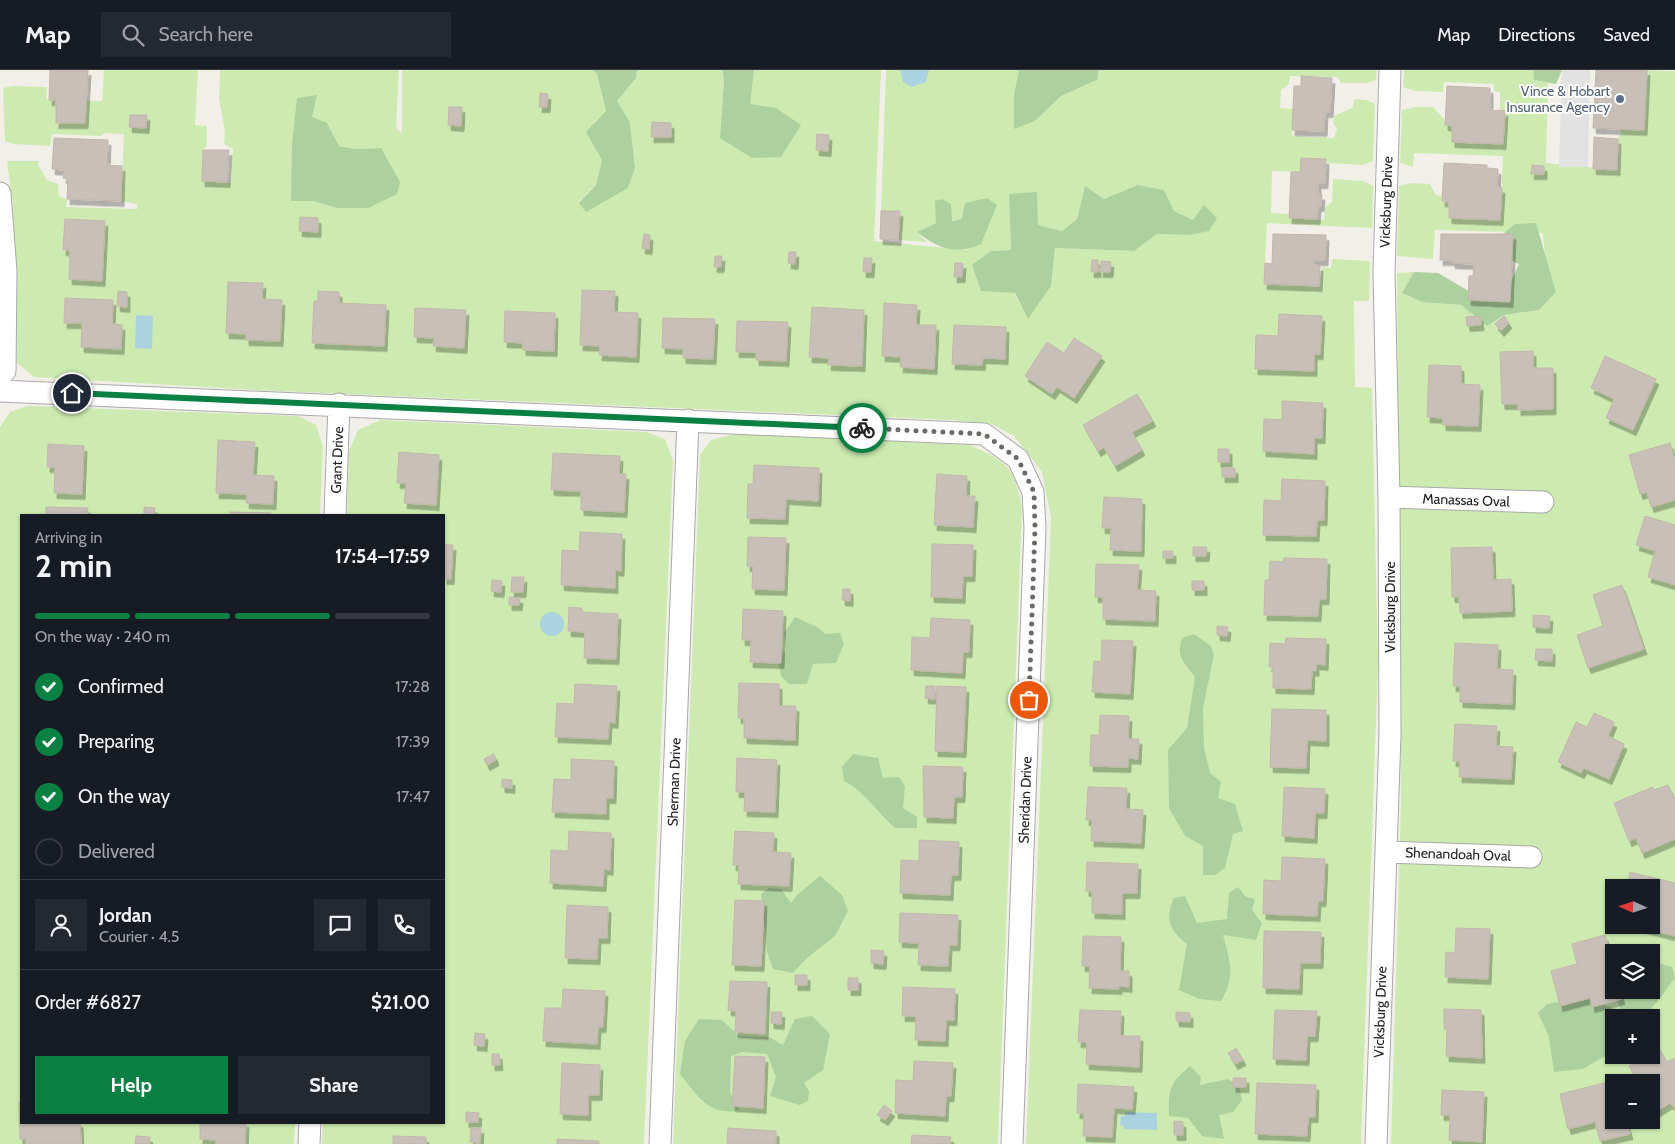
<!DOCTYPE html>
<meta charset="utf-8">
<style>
body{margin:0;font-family:Cabin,sans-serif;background:#242831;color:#f1f3f6;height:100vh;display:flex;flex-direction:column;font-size:19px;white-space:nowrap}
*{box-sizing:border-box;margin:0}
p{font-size:16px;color:#9ea1a6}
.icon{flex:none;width:28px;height:28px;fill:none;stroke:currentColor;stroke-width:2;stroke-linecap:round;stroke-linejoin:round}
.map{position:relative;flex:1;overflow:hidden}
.details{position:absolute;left:20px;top:444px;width:425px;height:610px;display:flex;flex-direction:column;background:#171b24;border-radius:0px;box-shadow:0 1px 4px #0004}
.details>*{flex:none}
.needle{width:32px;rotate:273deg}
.fabs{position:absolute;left:1605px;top:809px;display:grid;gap:10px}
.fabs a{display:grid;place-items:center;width:55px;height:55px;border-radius:0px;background:#171b24;box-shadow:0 1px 4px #0004;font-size:25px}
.pin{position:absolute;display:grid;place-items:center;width:42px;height:42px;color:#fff;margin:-21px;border:2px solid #fff;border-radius:50%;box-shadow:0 1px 5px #0007}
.courier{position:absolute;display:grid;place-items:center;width:50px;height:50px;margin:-25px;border:4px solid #0b8043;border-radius:50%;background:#fff;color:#222;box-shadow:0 1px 6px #0007}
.overview em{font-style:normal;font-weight:700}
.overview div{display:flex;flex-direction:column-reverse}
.overview{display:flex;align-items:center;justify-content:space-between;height:85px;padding:0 15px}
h1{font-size:32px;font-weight:700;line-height:38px}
.bar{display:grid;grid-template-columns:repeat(4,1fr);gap:8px 5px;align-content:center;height:60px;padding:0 15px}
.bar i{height:6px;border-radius:4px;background:#363941}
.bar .current{background:#0b8043}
.bar p{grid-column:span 4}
.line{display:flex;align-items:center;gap:12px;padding:0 15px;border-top:1px solid #363941}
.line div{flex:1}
.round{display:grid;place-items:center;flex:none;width:52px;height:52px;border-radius:0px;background:#242831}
ol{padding:0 15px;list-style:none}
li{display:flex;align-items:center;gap:15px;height:55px}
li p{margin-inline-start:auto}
li .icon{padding:5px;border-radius:50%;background:#0b8043;color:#fff;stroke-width:4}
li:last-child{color:#9ea1a6}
li i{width:28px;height:28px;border:2px solid #363941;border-radius:50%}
.action{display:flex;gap:10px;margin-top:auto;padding:10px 15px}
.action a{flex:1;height:58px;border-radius:0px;background:#0b8043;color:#fff;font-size:20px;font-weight:700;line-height:58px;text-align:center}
.action a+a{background:#242831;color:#f1f3f6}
header{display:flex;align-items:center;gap:30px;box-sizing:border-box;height:70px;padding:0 25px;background:#171b24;border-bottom:1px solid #363941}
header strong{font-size:24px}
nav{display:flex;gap:28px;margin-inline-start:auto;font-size:18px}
.search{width:350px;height:45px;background:#242831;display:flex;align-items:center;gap:12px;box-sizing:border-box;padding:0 18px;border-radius:0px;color:#9ea1a6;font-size:19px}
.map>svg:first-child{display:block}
</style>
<header>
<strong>Map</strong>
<div class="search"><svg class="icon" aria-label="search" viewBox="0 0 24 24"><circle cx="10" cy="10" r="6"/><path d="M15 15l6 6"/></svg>Search here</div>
<nav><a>Map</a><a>Directions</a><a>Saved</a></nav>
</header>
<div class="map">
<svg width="1675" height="1074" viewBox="0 0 1675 1074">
<defs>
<filter id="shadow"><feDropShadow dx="3" dy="5.5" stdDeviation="0" flood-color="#0004"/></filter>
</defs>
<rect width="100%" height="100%" fill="#f2efe9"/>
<!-- grass -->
<path fill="#cdebb0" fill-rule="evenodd" d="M104,0h94l-3,55 12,1v19l-4,5 -1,31 29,2 2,-34 -9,-5 1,-13 -6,-33 1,-28h179l-3,59 6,4v-63h191l4,4 9,38 -12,11 8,37 -6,25 -17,17 49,-14 7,-20 -5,-46 -13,-21 19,-23 1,-8h244l-7,171 95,9 -7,-31 -26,4 -19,9 10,10 -29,-2 1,-29h-18l5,-141h133l-5,24 21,27 26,-25 36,-16 2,-10h278l-1,10 -10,3h-25l-3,-6 -48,-1 -1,8 -8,6 -1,18 13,1 -1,27 42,2 3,-9 -4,-7 1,-6 18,-8 3,-9 12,1 8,4 -2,57 -10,4 -35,-2 -2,-4 -25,-1 -1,14 -28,-1 -1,42 17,1 1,4 35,2 1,-13 7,-5 1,-23 30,2 10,5 -1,42 -105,-5 -3,60 56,4 2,-20 9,1 1,-9 38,2 -1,40h-15l1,86 17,1 6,277 -17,479h-335l25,-626 -9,-46 -28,-36 -22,-12 -41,-4 -694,-30 -223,-13 -17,-14 -4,-158 -6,-44h32l-1,4 9,15 11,4 1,12 8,3 -1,8 71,2v-5l-16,-3 3,-67 -20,-1 -3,3 -49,-2 -2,12 -36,-2 -9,-3 -2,-53 10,-2 34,1 -1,12 10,1v22l28,1 2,-22h16zM327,53l12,23 17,3 25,-1 -44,60 -24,-7h-21zM1138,115l26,5 10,21 19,9 -4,15 -32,-1 -23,17 -79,-3 -4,38 -23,32 -37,-67 20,-1 -2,-56 29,31 24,6 15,-12 8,-32 19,12z
M1404,0h129l1,10 14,3 -2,80 71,7 1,-31 28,-69 29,1v1073h-284l10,-342 -4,-529 17,-1 -11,22 19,8 39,3 26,21 17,-11 35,-5 17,-18 -11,-34 -2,-25 -108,-3 -2,29 -36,-3 2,-70 13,-3 18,1 6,11 7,1 -1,5 58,19 3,-65 -1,1 -88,-3 -1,14 -13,-4 2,-53 13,-3h18l12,13v5l7,1v16l51,2 2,-33h-5v-19l-6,-1v-7l-50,-2 -1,10 -28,-1 -12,-4zM1614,818h37v37h-37zM1614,882h37v38h-37zM1614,948h37v37h-37zM1614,1012h37v38h-37z
M28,336l270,10 18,9 7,22 -3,68h-299v607l274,1 -1,21h-294v-717l10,-15z
M380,350l266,12 19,7 8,22 -29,683h-322l1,-21 121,-1v-607h-97l2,-64 9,-21z
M735,364l235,11c39,18 44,22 52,63l-24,636h-325l27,-689 11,-15z"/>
<!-- forest -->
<path fill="#add19e" d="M593,0h44l-1,8 -19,23 13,21 5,46 -7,20 -42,24 -7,-9 17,-18 6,-25 -16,-28 20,-21 -9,-37z
M723,0h31l-4,34 26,4 25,17 -20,32 -29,1 -32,-20 4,-55z
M1019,0h80l-2,10 -36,16 -26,25 -21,8v-35z
M1533,0h29l-6,14 -22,-4z
M317,25l-5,22 15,6 12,23 17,3 25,-1 19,34 -3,12 -29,14h-31l-24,-7h-22l1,-57 5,-46z
M1138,115l26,5 10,21 19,9 11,-15 13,13 -8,13 -20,4 -32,-1 -23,17 -79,-3 -4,38 -23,33 -13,-26 -34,-2 -9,-26 19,-14 20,-1 -2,-56 28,-2 1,33 24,6 15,-12 8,-33 19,13z
M987,128l10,7 -16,39c-25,12 -44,4 -64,-12l19,-9 -1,-22 7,-2 9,5 1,17 10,-2 3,-16z
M1536,153l20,69 -17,18 -35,5 -17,11 -26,-21 -39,-3 -20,-9 12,-21 24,1 39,23 32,-10 10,-22 -18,-8 -4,-17 18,-15z
M795,547l24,11 6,6 15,-1 4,11 -8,19 -23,1 -6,20h-18l-8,-8 -3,-17 8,-9 -2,-17z
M1194,564l17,12 3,9 -11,53 1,39 6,26 11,9 -3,16 17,6 8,27 -10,3 -8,34 -10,7h-12v-29l-18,-10 -16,-28 -1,-58 19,-22 8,-51c-12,-16 -19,-19 -13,-39z
M853,684l25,4 5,20 16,-1 6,9 -2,22 14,9v11h-22c-16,-14 -33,-39 -51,-47l-2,-14z
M820,806l22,19 6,16 -13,25 -28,22 -14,15 -20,-4 -6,-17 -6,-58 8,-6 12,1 10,14 6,-8z
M1238,817l8,10 9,2 -3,11 10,13 -6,17 -33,-5c7,26 13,41 -2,66l-22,-2 -20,-9 8,-46c-17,-14 -23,-24 -13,-46l11,-2 12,27 30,-4 2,-26z
M1651,891l21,6 3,11 -18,24 -14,15 -29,1v9l-8,1 8,23 -31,18 -29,3 -5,-35 -11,-24 9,-9 37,-7 37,14 -7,-21h37z
M812,946l18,18 -7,36 -19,13 5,8 -1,10 -8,4 -30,-9 6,-19 -9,-23 -25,-2 -11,4 -1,37 9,17c-30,7 -42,-15 -59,-36l5,-33 14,-22 23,1 17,16 30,1 14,8 12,-26z
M1190,996l11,11 -1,8 28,-6 11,7 3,14 -9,12 -14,3 5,24 -22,-3 -14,-18 -19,-2c-1,-27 1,-33 21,-50z"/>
<!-- parking -->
<path fill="#e2e2e2" d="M1562,0h28l-2,97h-29z"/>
<!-- water -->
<path fill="#aad3df" d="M900,0h29l-3,12 -14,5 -9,-5z
M136,245l17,1 -1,33 -17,-1z
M540 554a12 12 0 1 1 24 0a12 12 0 1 1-24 0Z
M1125,1042l32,1v17l-34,-1 1,-3 -4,-1 1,-9h4z"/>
<!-- building -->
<path fill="#c7bfb8" stroke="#c4b6ab" filter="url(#shadow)" d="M50,0h38l-3,53h-29v-23h-7z
M1596,0h51l-3,60 -51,-2z
M1301,6l31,2 -2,34h-5l-1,19 -32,-1 2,-44h7z
M1447,16l43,2v22l15,1 -2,33 -51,-2v-16l-7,-1z
M540,23l8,1 -1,13h-8z
M449,37h13l-1,19 -13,-1z
M130,45h17l-1,13 -17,-1z
M652,52l19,1v14h-20z
M817,64l12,1 -1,16 -12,-1z
M1594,67l24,2 -1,31 -24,-1z
M54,68l54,2 -1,25 15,1 -1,35 -54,-2 1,-20 -5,-1 1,-8 -12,-1z
M203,80h26l-2,32 -25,-1z
M1301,88l25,1 -1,24h-7v11l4,1 -1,11h-3l-1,13 -28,-1 2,-46h9z
M1444,93l43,2v3l11,1 -1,18 5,1 -2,32 -51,-2v-16l-7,-1z
M1532,95l12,1v8h-13z
M881,141h19l-2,29 -18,-1z
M300,147l18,1v14l-19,-1z
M65,149l40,2 -3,60 -33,-2 1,-29h-7z
M644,164l6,1 -1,14 -7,-1z
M1273,164l53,1 -1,25h-11v5l6,1 -1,20 -55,-2 1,-21 7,1z
M1441,164h72l-3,68 -42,-2 1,-24h4l1,-12 -22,-1v-3h-12z
M789,182h7l-1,12 -7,-1z
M715,186h7l-1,11h-7z
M864,188h8l-1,14h-8z
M1092,190h6v12h-7z
M1101,191l10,1 -1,10h-10z
M955,193h8l-1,14h-8z
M228,212l35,1 -1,16 20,1 -2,41 -34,-1v-6l-20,-1z
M582,220l33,1 -1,21 24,1 -2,44 -37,-2 1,-9 -20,-1z
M118,221l9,1v15l-10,-1z
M318,221l21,1v11l47,2 -2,41 -72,-3 2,-42h4z
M65,228l48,2 -1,24 10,1 -1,24 -40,-2 1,-24h-18z
M884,233l33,2 -1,20h20l-2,44 -34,-2 1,-10 -19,-1z
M812,237l52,3 -2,56 -34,-1 1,-7 -20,-1z
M415,238l51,2 -2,38 -31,-2 1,-8 -20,-1z
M505,241l50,2 -1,38 -31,-1v-7l-19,-1z
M1279,244l43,2 -2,38h-6v17l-59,-2 1,-34 22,1z
M1480,246l1,9 -14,1 -1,-9z
M1504,246l5,7 -8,8 -6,-7z
M663,248l52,1 -2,40 -30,-1v-9l-21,-1z
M737,251l51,1 -2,39 -30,-1v-8h-20z
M954,255l52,2 -1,32 -22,-1 -1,7 -30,-1z
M1074,268l28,18 -28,42 -17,-11 -5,7 -27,-18 22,-34 17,11z
M1533,281v17h20v41l-35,1v-6h-16l-2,-52z
M1605,286l51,23 -23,51 -27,-12 8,-19 -23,-11z
M1429,295l32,1v18l19,1 -2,41 -35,-1v-7l-16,-1z
M1137,324l16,27 -21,11 10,18 -27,16 -11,-19 -6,4 -15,-26z
M1282,331l41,2 -1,35h-8v16l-51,-3 1,-32 18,1z
M218,370l37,2 -2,33 21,1 -1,28 -27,-1 1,-9 -31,-1z
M1670,373l5,18v39l-24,7 -4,-15 -7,2 -11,-39z
M48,374l36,2 -2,48 -28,-1 1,-26h-8z
M1218,379h11v13h-11z
M399,382l40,3 -3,50 -32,-2 2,-20h-9z
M553,383l67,3 -1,18h7l-2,38 -43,-2v-19l-30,-1z
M754,395l65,3 -1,33 -32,-2 -1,20 -38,-1 1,-34h5z
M1222,398h13v9h-13z
M937,404l30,2 -1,20h9l-2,31 -39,-2z
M1282,409l43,2 -1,39h-7l-1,16 -53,-1 1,-35 17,1z
M1104,427l38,2 -1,52 -31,-1 1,-22h-9z
M46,437l42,1 -1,7h-41z
M144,437l11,1 -1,7h-10z
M230,442l41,1v2h-41z
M1645,446l30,9v60l-27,-8 7,-26 -19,-6z
M580,462l42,2 -1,37 -6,-1v18l-54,-3 1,-35 17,1z
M748,467l38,1 -2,52 -32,-1 1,-23h-6z
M932,474l41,1 -1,31h-9l-1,22 -31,-1z
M444,475h9l-2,34h-7z
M1193,477h14l-1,9h-13z
M1492,477l1,33 18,-1 1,32 -52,2 -1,-16h-7l-1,-49z
M1163,481h10v7h-10z
M1284,488l43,1 -1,40h-7l-1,17 -54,-1 1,-35h4l1,-19 13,1z
M1096,494l43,1 -2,25 19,1 -1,30 -52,-2v-22h-8z
M512,507h12l-1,15h-12z
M492,510l10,1 -1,11 -10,-1z
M1192,511h12v9h-12z
M1622,515l22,64 -56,19 -11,-33 26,-9 -10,-31z
M843,519h7v12l-8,-1z
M509,527l11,1 -1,7h-10z
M569,537l13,1v4l36,2 -2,45 -32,-1 1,-26 -17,-1z
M743,539l40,2 -2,52 -31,-1 1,-22h-9z
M1533,545l17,1 -1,12 -16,-1z
M931,548l39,2 -1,32h-6l-1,21 -51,-3 1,-33 18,1z
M1217,556l11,1 -1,9 -10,-1z
M1286,568l40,1 -1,26 -9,-1v7l-4,-1 -1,19 -38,-1v-21h-4l1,-24 15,1z
M1102,570l31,1 -3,53 -38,-2 2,-31 7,1z
M1455,573l43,2 -1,24 16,1 -1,34 -52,-2v-16h-7z
M1536,579h16v12l-17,-1z
M739,613l40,1v22h17l-1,34 -51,-2v-20h-6z
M575,614l42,2 -2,37 -6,-1 -1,17 -53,-2 2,-34 17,1z
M926,616h9v13l-10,-1z
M937,616l29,1 -3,65 -28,-1z
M1272,639l54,1v31l-19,-1 -1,28 -36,-1z
M1594,643l20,9 -6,14 16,8 -15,35 -25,-11 -3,5 -23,-11 18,-40 11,5z
M1100,645l29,1 -1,23h11l-1,20 -10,-1v9l-38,-1 1,-31h8z
M1455,654l42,2 -1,20 17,1 -2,32 -52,-2 1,-16h-7z
M494,684l2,6 -9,5 -3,-6z
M737,688l40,2 -2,52 -31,-1 1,-19h-9z
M571,689l43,2 -1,37h-7v16l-54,-2 2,-33 17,1z
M923,696l40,1 -1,30h-8l-1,21 -29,-1z
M502,709l10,1v8l-10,-1z
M1668,715l7,15v39l-33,14 -6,-15 -7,3 -15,-38 39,-16 1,3z
M1088,717l39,1 -1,21 17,1 -2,33 -50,-2 1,-21h-6z
M1284,717l41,2 -1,24h-9l-1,25 -32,-2z
M569,761l42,2 -1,37 -6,-1 -1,17 -53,-3 1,-33 17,1z
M735,761l39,2 -1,19 18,1 -2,33 -51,-2 1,-19h-6z
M919,770l40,2 -1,33h-7l-1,20 -50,-2 1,-33 18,1z
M1282,787l43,2 -2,42h-5l-1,15 -54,-2 1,-34 17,1z
M1087,792l51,2 -1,29h-15v21l-30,-1v-22h-6z
M1630,802l45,11v53l-43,-11h19v-37h-24z
M735,830l29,1 -3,65 -29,-1z
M567,835l41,2 -1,31h-9l-1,21 -32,-1z
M900,843l58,2 -1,30h-8l-1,21 -30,-1 1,-22 -20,-1z
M1456,858l34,1 -2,50 -43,-2 1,-25 9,1z
M1264,861l57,1 -1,31h-20l-1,26 -36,-1z
M1605,865l9,35v20h5l3,9 -30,8 -2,-9 -30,8 -9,-35 26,-7 -5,-20z
M1083,866l38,1 -1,34h9v16l-10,-1v3l-30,-1 1,-22h-8z
M871,880l13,1 -1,13 -12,-1z
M795,905h12v10h-12z
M848,908h10v12h-10z
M730,911l37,1 -2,52 -30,-2 1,-21 -8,-1z
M903,917l52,2 -1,31h-8l-1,21 -30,-1 1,-24h-14z
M563,919l42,2 -2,36h-5l-1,17 -54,-3 2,-33h17z
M1444,939l37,1 1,48 -36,-2 1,-27h-3z
M1080,940l41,1 -1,25h20l-1,31 -53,-3 1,-22h-9z
M1275,940l42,1 -2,25h-8l-1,24 -33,-1z
M771,942h11l-1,12 -10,-1z
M1176,942l14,1v9l-14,-1z
M475,963l10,1 -1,12 -10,-1z
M1236,978l7,12 -8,4 -7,-11z
M1659,978l8,14 8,-4v51l-5,-6 -14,9 -5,-8v-22h-13l-9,-16 22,-11z
M492,984h7l1,11h-8z
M735,986l30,1 -2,51 -31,-2z
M914,991l39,2 -2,33h-5l-1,20 -50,-3 1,-33 17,1z
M562,993l38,2 -1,30h-11v20l-28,-1z
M1233,1008h13v9h-13z
M1616,1010l1,2h-3v38h12l4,14 -30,7 -5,-19 -27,7 -8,-35z
M1257,1013l59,2 -1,32h-7l-1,19 -52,-2z
M1078,1014l56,3 -2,22 -18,-1 -2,29 -29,-1 1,-23h-7z
M1442,1020l42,2 -2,50 -33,-2 1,-25h-9z
M19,1032h2v20h59l1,22h-55v-5h-6z
M884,1035l8,6 -7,9 -8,-5z
M466,1042l13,1 -1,9h-12z
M1174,1051l9,1v13h-9z
M200,1052h46l-1,22h-29v-4l-16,-1z
M471,1058h10l-1,15 -10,-1z
M728,1058l48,3v13h-49z
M912,1065l39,2 -1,7h-39z
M136,1066l14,1 -1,7h-14z
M393,1066l33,1v7h-33z
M557,1069l42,2v3h-42z"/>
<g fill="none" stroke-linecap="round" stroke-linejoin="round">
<!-- minor casing -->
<g stroke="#a9a9a9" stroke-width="23">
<path id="minor" d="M0,123l6,78 -1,100 -5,6
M0,321l984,43 34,25 15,33 2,36 -23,616
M1389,427l154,5
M335,445l4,-111
M1386,782l145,5
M309,1074l1,-22
M660,1074l28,-724
M1376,1074l14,-409 -1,-238 -5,-224 6,-203"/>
</g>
<!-- minor -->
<use href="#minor" stroke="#fff" stroke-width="21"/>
</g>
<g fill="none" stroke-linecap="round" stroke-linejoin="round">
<!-- done -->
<path stroke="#6b6a68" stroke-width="5" stroke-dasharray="0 9" d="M862,358l122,6 34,25 16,33 1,36 -6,172"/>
<!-- route -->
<path stroke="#0b8043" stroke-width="6" d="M72,323l790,35"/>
</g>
<!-- markers -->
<circle fill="#5c6f8a" stroke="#fff" stroke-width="2" cx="1620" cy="29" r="5"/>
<g text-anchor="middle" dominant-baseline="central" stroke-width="4" stroke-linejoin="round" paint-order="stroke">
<!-- service labels -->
<g font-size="14" fill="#4e5e75" stroke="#fff" text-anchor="end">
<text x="1610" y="21">Vince &amp; Hobart<tspan x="1610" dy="16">Insurance Agency</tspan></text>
</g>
<!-- street labels -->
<g font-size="14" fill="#222" stroke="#fff">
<text transform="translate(1386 132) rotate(-88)">Vicksburg Drive</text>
<text transform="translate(337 390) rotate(-88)">Grant Drive</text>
<text transform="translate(1466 430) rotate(2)">Manassas Oval</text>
<text transform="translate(1390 537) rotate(-90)">Vicksburg Drive</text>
<text transform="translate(674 712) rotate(-88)">Sherman Drive</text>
<text transform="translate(1025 730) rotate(-88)">Sheridan Drive</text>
<text transform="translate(1458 784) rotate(2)">Shenandoah Oval</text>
<text transform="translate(1380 942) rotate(-88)">Vicksburg Drive</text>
</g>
</g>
</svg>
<div class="fabs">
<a><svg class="needle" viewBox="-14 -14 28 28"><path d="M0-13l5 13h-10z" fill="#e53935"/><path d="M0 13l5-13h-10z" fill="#9ea1a6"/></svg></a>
<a><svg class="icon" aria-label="layers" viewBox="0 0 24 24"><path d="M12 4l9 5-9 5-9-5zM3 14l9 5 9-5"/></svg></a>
<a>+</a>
<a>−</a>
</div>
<div class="pin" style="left:1029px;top:630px;background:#ea580c"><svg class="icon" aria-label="bag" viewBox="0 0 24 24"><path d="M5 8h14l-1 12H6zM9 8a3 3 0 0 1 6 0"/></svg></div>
<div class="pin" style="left:72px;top:323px;background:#1f2937"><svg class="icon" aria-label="home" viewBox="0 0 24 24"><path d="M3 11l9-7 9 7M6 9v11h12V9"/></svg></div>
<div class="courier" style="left:862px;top:358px"><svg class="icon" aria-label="bike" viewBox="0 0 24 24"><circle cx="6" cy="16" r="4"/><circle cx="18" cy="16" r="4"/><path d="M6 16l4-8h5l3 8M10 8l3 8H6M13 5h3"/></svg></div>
<section class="details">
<div class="overview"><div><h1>2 min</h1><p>Arriving in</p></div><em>17:54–17:59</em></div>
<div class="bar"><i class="current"></i><i class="current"></i><i class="current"></i><i></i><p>On the way · 240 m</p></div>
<ol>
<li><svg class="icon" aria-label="check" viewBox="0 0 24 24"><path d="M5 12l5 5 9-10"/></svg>Confirmed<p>17:28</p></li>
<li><svg class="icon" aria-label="check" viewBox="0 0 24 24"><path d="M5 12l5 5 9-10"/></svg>Preparing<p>17:39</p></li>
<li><svg class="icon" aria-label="check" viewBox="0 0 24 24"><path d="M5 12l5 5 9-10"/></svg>On the way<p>17:47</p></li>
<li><i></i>Delivered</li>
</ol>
<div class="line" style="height:90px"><a class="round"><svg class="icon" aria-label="person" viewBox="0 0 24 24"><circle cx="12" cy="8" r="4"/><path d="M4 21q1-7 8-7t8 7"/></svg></a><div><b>Jordan</b><p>Courier · 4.5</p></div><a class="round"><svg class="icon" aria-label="chat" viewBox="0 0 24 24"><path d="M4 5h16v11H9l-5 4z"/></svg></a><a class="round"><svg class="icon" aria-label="phone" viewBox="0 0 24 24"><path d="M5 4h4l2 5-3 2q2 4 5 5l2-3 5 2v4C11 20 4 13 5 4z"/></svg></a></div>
<div class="line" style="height:65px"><div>Order #6827</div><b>$21.00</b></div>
<div class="action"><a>Help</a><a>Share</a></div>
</section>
</div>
